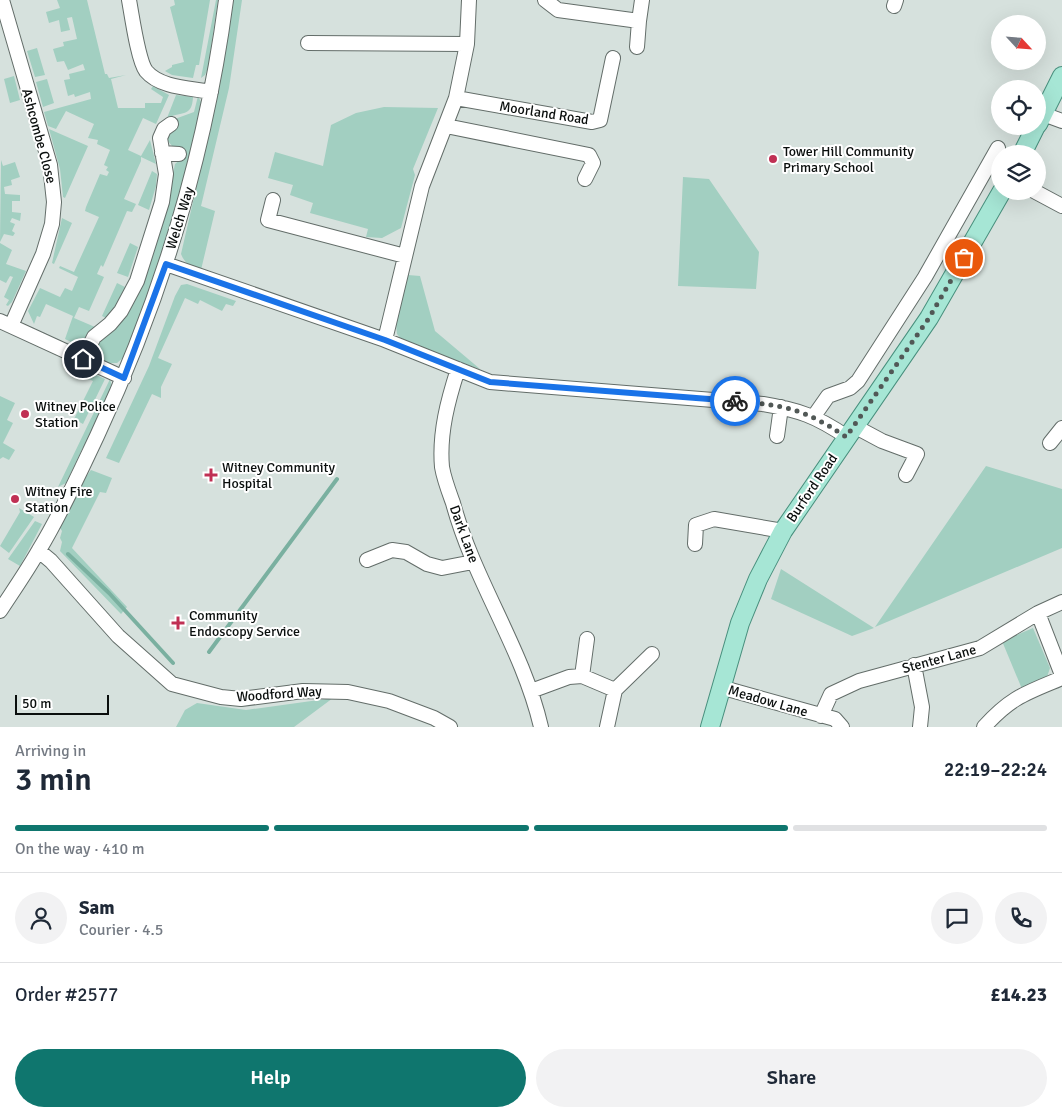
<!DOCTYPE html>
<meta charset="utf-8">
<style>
body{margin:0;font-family:Signika,sans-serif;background:#f2f2f3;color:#1f2937;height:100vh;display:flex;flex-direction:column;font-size:19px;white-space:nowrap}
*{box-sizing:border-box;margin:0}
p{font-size:16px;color:#747a83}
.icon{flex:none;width:28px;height:28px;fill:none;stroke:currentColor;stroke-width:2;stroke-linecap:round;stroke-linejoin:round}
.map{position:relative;height:727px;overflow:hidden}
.panel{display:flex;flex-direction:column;background:#fff;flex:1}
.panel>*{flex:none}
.needle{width:32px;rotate:116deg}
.buttons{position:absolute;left:991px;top:15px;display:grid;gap:10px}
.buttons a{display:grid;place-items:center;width:55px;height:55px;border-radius:50%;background:#fff;box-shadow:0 5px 20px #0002;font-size:25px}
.scale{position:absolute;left:15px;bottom:12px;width:94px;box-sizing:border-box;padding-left:5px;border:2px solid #0a0e0d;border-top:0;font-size:14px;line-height:18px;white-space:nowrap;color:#0a0e0d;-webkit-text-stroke:4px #fff;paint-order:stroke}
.pin{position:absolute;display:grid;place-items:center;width:42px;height:42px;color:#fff;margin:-21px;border:2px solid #fff;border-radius:50%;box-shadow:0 1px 5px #0007}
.courier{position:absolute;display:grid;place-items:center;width:50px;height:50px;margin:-25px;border:4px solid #1a73e8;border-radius:50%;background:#fff;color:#222;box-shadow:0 1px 6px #0007}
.overview em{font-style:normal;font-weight:600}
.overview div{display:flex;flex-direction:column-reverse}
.overview{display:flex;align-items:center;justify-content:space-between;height:85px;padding:0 15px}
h1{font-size:32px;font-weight:600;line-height:38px}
.bar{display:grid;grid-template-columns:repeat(4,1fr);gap:8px 5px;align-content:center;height:60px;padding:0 15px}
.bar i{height:6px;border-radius:4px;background:#e0e1e3}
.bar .active{background:#0f766e}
.bar p{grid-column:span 4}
.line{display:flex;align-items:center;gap:12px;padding:0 15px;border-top:1px solid #e0e1e3}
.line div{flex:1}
.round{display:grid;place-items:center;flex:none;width:52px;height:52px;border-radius:26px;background:#f2f2f3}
.cta{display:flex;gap:10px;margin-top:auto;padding:10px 15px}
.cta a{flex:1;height:58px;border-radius:30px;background:#0f766e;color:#fff;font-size:20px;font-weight:600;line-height:58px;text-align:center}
.cta a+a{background:#f2f2f3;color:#1f2937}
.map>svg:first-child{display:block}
</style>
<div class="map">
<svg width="1062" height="727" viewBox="0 0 1062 727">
<rect width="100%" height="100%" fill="#d6e1dd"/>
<!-- green -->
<path fill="#a2cfc1" d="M57,0h30l18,74h2l2,4 17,-3 -15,4 7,29h27v-5h16l2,-6 -12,-8 2,-3 16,9 -13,29 -13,-6 -15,32 13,6 9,-16 6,24 -15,-7v4l-17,38 12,5 -4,8 -5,-1 -24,56 -2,-2 -4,9 7,3 -15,34 -10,-4 -5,11 21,9 -10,11 -10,6 -10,-5 8,-23 -27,-12 -6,13 -3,-1 -3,8 -6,-13 12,-23 20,9 5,-9 7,3 6,-14 -19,-9 1,-2 14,6 25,-55 -14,-6 1,-4 14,-33 7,2 2,-4 -3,-2 2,-3 -4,-2 6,-15 -13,-6 1,-4 -10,-2 6,-14 -28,-13 -10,18 -8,-3 -4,-14 47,-13 -1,-7 -15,5 -1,-3 -6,2 -4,-16 6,-1 -1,-5 16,-4 -2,-6 -15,6 -4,-9 -7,1 -4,-13 11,-3 -1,-4 14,-3 -5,-22 -5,1 3,12 -9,2 -2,-12 -10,3 -3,-11 14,-4z
M174,0h36l-11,65h-3l-3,13 -21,-3 -7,-4 7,-4v-2l12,-3 -14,-55 5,-2z
M216,0h2l-10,68 -3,7 -4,3z
M232,0h10l-13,88 -28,118 14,5 -14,59c-10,-3 -16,-6 -20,-16l38,-165z
M37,48l8,27 -10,2 -8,-26z
M14,76l6,24 -10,3 -6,-24z
M47,79l7,24 -11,4 -7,-25z
M176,95l17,2c-1,21 -12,14 -26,21z
M198,96l3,6c-18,87 -42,173 -77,255l-7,6h-10l-10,-10 1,-11 12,-11 60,-144 5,-23 7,-6 1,-10 -10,-1 -6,-7 5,-20 22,-8z
M384,107l54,1 -25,61 2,6 -14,53 -19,10 -16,-1 2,-8 -58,-16 3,-10 -23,-8 3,-10 -25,-7 7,-26 48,14 8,-41 25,-12z
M49,129l39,17 -23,52 -2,-1 -3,-28z
M1,160l2,6 12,-4 5,15 -9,3 1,5 -8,2 1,7 15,1v6h-8v11l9,1 -1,8 -8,-3 -2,4 5,2 -3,7 3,2 -2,3 -9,-2 -4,8z
M152,171l5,3 -1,12 -7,24 -11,-5z
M683,177l26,2 50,73 -3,37 -78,-3z
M62,218l10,5 -18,41 -2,-1z
M0,243l12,7 -6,14 20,7 -14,31 -4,4 -2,-1 3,-5 -5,-3 9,-20 -3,-1 -4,7 -6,-3z
M130,243l8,4 -10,30 -11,-4z
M408,275l12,1 15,55 45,38 -74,-24 -9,-11 -1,-9z
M117,283l8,4 -8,19 -11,12 -4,-2z
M187,284l49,17 -3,5 -7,-2 -4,7 -22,-11 -2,4 -13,-6 -27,60 14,6 -11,23v11l-9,-4 -33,69 -13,-5 43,-92 26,-70 6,-11z
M79,367l26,12 -22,45 -9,-5 19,-38 -17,-8z
M110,379l2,8 -46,96 -8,4z
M0,396l15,7 -8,17 6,3 -10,20 12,7 -6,10 -6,-3 -3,2z
M986,466l76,23v59l-187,79z
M91,470l21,8 -6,15 -6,-1 -28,56 55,59 -6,7 -61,-63 2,-9 -2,-4 2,-7 -2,-3 22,-46z
M19,508l15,9 -25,36 -9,-7 20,-34z
M35,521l7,3 -22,42 -12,-7z
M781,569l93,59 -22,8 -81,-37z
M1033,628l17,40 -4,12 -24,9 -20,-48z
M333,698l-39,29h-118l9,-17 12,-7 49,7z"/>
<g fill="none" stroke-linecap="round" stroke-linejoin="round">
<!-- stream -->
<path stroke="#7ab0a0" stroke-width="4" d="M68,554l41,39 64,70
M209,652l128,-173"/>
<!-- minor casing -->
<g stroke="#636d69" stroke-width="16">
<path id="minor" d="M2,0l48,165 4,37 -2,22 -9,30 -32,72
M129,0c3,16 9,60 17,71 14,17 45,17 65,21
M545,0l13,10 81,11 3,-21
M894,6l2,-6
M308,43l159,1
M637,47l2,-26
M456,98l136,24 8,-2 13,-62
M1043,114l19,7
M446,126l143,29 4,8 -8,16
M162,153l17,1
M1034,191l28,15
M273,200l-5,20 137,36
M166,264l219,76 105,42 273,22c36,6 53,12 84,33
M0,321l124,57
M385,340l37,-154 34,-88 11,-54 2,-44
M83,359l11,-22 16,-13 11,-13 16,-30 25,-79 4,-28 -6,-36 4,-9 7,-5
M458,369c-10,31 -19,64 -16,98 2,12 7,25 11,36 21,78 70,146 88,224
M814,416l14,-20 22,-8 8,-7 67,-104 73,-129
M854,426l28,15 35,13 -11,21
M777,436l4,-29
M1050,443l12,-15
M695,544l1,-19 18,-6 69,12
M39,551l12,10 67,75 54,48 49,13 20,2 62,-8 45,1 41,9 45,17 16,9
M367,560l25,-10 14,2 21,12 15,4 31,-6
M0,611c13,-20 27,-40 39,-61 22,-36 40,-76 58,-114 65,-139 109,-284 129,-436
M1038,613l24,62
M914,665l8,42 -2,20
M582,676l5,-37
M720,687l115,32 7,8
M531,691l38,-14 13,-1 33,14
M821,716l10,-22 28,-13 121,-33 58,-35 24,-11
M607,727l8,-37 37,-36
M984,727c27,-30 42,-34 78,-49"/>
</g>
<!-- major casing -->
<g stroke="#488f7d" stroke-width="20">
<path id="major" d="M1038,124l24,-48
M1022,154l14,-28
M710,727l30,-104 18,-44 25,-48 146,-213 73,-127"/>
</g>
<!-- minor -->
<use href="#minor" stroke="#fff" stroke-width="14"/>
<!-- major -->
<use href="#major" stroke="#a6e6d5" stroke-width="18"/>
</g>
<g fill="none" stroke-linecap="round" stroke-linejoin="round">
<!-- done -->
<path stroke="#515856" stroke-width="5" stroke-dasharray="0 9" d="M735,401c49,4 70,8 111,36l83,-119 35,-60"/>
<!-- route -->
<path stroke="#1a73e8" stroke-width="6" d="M83,359l41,19 42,-114 219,76 105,42 245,19"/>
</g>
<!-- markers -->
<g fill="#c03054" stroke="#fff" stroke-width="2">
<circle cx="773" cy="159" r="5"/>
<circle cx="25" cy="414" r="5"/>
<path d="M208.5 467.5h5v5h5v5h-5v5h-5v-5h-5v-5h5z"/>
<circle cx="15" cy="499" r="5"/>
<path d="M175.5 615.5h5v5h5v5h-5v5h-5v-5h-5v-5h5z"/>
</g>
<g text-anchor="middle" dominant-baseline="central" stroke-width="4" stroke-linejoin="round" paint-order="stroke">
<!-- street labels -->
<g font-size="14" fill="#0a0e0d" stroke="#fff">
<text transform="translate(544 113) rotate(9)">Moorland Road</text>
<text transform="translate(39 136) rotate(75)">Ashcombe Close</text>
<text transform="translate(180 218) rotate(-73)">Welch Way</text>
<text transform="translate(812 488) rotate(-56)">Burford Road</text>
<text transform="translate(464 534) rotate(70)">Dark Lane</text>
<text transform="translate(939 659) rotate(-15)">Stenter Lane</text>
<text transform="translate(279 694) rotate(-4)">Woodford Way</text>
<text transform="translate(768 701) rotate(16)">Meadow Lane</text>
</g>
<!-- poi labels -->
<g font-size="14" fill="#0a0e0d" stroke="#fff" text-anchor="start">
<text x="783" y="151">Tower Hill Community<tspan x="783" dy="16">Primary School</tspan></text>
<text x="35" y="406">Witney Police<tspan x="35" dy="16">Station</tspan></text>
<text x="222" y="467">Witney Community<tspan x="222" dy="16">Hospital</tspan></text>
<text x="25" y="491">Witney Fire<tspan x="25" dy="16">Station</tspan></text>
<text x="189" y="615">Community<tspan x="189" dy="16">Endoscopy Service</tspan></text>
</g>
</g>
</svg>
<div class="buttons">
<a><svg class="needle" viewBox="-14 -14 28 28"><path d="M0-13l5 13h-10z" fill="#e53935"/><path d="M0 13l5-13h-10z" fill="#747a83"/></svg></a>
<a><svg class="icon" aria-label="locate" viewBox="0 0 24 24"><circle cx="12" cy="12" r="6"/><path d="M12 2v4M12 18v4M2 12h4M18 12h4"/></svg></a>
<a><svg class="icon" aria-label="layers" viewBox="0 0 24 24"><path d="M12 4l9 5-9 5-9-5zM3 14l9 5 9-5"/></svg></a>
</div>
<div class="scale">50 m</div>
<div class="pin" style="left:964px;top:258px;background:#ea580c"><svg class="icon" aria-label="bag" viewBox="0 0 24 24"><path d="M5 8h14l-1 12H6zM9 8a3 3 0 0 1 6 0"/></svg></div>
<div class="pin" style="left:83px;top:359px;background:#1f2937"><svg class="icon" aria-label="home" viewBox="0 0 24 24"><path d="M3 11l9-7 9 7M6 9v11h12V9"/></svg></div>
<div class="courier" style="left:735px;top:401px"><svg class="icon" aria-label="bike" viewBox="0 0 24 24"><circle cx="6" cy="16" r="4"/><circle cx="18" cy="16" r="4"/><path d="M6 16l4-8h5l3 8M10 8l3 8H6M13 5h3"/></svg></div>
</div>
<section class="panel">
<div class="overview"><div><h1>3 min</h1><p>Arriving in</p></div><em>22:19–22:24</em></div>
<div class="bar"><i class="active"></i><i class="active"></i><i class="active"></i><i></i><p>On the way · 410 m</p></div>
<div class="line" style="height:90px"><a class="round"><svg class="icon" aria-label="person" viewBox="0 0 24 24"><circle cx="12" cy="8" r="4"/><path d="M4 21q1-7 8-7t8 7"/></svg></a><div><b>Sam</b><p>Courier · 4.5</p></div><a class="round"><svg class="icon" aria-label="chat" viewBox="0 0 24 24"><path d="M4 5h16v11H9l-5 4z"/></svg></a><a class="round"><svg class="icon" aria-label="phone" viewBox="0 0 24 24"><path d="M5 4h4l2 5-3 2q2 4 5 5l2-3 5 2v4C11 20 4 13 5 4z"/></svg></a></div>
<div class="line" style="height:65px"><div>Order #2577</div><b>£14.23</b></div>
<div class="cta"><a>Help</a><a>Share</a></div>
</section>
